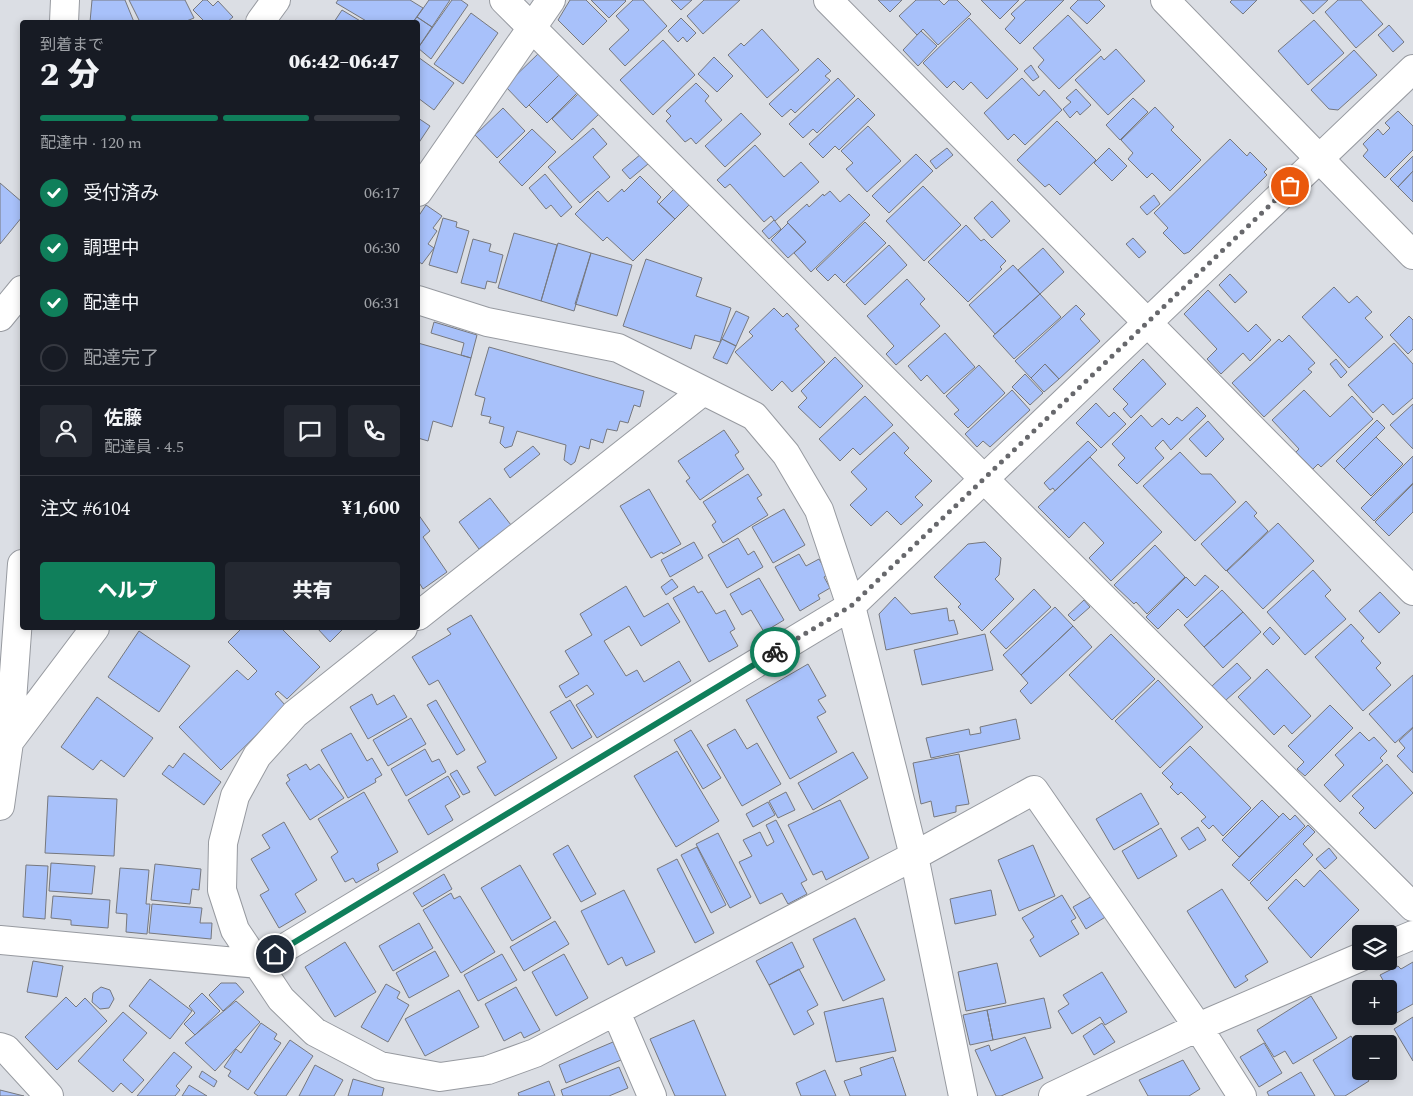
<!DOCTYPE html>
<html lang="ja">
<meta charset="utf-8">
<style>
body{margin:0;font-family:Spectral,"Noto Sans JP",serif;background:#242831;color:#f1f3f6;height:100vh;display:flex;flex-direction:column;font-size:19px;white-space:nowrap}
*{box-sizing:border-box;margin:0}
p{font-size:16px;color:#9ea1a6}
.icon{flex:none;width:28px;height:28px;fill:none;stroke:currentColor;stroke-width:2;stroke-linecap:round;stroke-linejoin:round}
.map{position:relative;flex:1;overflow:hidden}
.details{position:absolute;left:20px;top:20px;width:400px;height:610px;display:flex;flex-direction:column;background:#171b24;border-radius:5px;box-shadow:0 2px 8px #0003}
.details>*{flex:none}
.buttons{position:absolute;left:1352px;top:925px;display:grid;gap:10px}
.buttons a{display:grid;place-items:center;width:45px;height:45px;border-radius:5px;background:#171b24;box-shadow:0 2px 8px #0003;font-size:25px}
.pin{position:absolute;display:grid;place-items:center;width:42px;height:42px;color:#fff;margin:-21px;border:2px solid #fff;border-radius:50%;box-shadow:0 1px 5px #0007}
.courier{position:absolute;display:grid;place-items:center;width:50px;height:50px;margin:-25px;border:4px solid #107f5b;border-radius:50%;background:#fff;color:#222;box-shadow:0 1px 6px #0007}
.summary em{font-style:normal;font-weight:800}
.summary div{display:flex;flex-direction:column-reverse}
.summary{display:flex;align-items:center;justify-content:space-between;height:85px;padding:0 20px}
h1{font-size:32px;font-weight:800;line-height:38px}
.bar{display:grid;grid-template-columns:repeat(4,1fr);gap:8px 5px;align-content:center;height:60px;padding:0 20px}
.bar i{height:6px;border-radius:4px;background:#363941}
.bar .active{background:#107f5b}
.bar p{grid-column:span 4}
.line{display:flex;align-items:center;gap:12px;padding:0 20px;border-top:1px solid #363941}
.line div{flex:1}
.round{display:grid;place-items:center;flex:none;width:52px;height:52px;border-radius:5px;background:#242831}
ol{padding:0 20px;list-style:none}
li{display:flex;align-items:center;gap:15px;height:55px}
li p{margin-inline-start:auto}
li .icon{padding:5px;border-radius:50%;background:#107f5b;color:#fff;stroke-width:4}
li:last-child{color:#9ea1a6}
li i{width:28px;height:28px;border:2px solid #363941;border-radius:50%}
.action{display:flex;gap:10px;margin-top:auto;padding:10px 20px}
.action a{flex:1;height:58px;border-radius:5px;background:#107f5b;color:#fff;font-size:20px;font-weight:800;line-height:58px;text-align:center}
.action a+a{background:#242831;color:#f1f3f6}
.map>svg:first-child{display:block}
</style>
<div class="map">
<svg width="1413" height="1096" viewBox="0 0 1413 1096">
<rect width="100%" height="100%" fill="#dbdee4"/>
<!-- building -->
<path fill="#a8c1fa" stroke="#76787e" d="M92,0h33l9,22h-44z
M129,0h56l9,18 -10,4h-44z
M203,0h4l6,6 5,-5 15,16 -6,5h-22l-12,-12z
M338,0h72l13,8 -10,14h-45l-32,-19z
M429,0h21l-18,27 -15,-10z
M452,0h9l7,5 -37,54 -13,-11z
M570,0h16l21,21 -24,24 -25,-25z
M591,0h34l1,1 -17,17z
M633,0h10l24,26 -42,40 -16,-17 20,-19 -13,-14z
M671,0h21l-11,10z
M704,0h36l-37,34 -16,-18z
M878,0h24l-12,12z
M916,0h23l5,5 5,-5h8l14,14 -33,31 -15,-16 -6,6 -18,-19z
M981,0h38l-19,19z
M1026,0h38l-44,44 -15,-15 10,-11 -4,-4z
M1078,0h21l6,6 -18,18 -17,-16z
M1232,0h25l-14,14 -13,-12z
M1300,0h28l-15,14z
M1338,0h23l22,24 -27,24 -31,-36z
M342,10l20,12h-28z
M471,13l27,20 -35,51 -29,-20z
M1068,15l33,35 -42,39 -21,-22 6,-7 -11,-12z
M417,17l15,10 -14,21v-26h-5z
M681,18l15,15 -9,9 -4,-5 -5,5 -10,-11z
M969,18l49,51 -31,30 -16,-17 -8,8 -9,-9 -7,7 -24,-25z
M1314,20l30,33 -36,32 -30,-34z
M1389,25l15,17 -11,10 -15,-17z
M762,29l37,41 -32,28 -39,-43 13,-12 3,3z
M921,31l16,15 -19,20 -15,-16z
M663,40l32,35 -42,40 -33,-35z
M1116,49l29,32 -37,34 -33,-35 26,-24 3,4z
M1354,50l23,25 -39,35 -9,-1 -18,-19z
M540,52l21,21 -35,35 -21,-22z
M418,57l36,26 -20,27 -16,-12z
M714,57l19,19 -16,16 -19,-18z
M818,58l13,13 -6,5 5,4 -35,33 -4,-4 -9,8 -13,-13z
M1031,65l8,12 -6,4 -9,-10z
M561,73l18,18 -32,32 -18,-18z
M838,78l17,18 -38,37 -4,-4 -10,9 -14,-14z
M1022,78l17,18 5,-6 18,20 -37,35 -11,-11 -6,6 -24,-27z
M696,83l13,13 -4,5 17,19 -26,24 -5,-6 -6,4 -19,-21 5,-5 -5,-5z
M1076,89l15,16 -11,10 -3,-4 -7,7 -7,-9 8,-7 -5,-4z
M580,92l20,21 -28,27 -20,-21z
M858,98l17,17 -36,35 -4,-4 -12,12 -14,-14z
M1133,98l15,14 -28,28 -14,-15z
M1155,107l19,20 -3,3 30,30 -31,31 -18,-18 -5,5 -19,-19 5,-6 -12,-13z
M503,108l22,23 -28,27 -22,-23z
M1398,111l15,15v24l-28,28 -22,-22 5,-6 -5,-6 15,-15 5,6 7,-7 -5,-5z
M741,113l20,21 -36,33 -20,-21z
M418,118l12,8 -12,18z
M1057,121l39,39 -36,35 -11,-11 -4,3 -28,-27z
M868,126l33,35 -34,31 -21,-23 7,-6 -12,-12z
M593,128l14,16 -14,13 17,20 -30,26 -32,-36z
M532,129l24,23 -34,34 -23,-24z
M1230,139l17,17 3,-4 17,17 -3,3 3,3 -78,77 -5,2 -21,-21 5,-5 -14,-15z
M755,145l29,32 17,-15 18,20 -44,39 -4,-5 -7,6 -34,-38 -5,4 -8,-8z
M947,148l6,7 -17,14 -6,-8z
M1109,148l18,18 -15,15 -18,-18z
M641,154l7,10 -18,15 -8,-9z
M916,154l17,17 -44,42 -17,-17z
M1413,156v15l-15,16 -8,-8z
M1413,171v31l-15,-15z
M545,174l27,33 -11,10 -10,-12 -5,4 -17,-21z
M640,176l21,21 -4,5 18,17 -42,42 -26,-24 -4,4 -28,-27 23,-23 10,11 14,-13 2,3z
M0,183l22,19v15l-22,27z
M923,186l38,39 -37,36 -38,-40z
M676,187l15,16 -16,16 -16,-15z
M830,191l10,11 9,-8 21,21 -59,57 -17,-19 12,-11 -19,-20 20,-18 2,3 14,-13 1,2z
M1154,195l6,9 -13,11 -7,-8z
M992,201l18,20 -18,17 -18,-20z
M426,205l16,11 -9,12 4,3 -9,13 6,4 -12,16 -4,-3v-44z
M443,218l14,4 -1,5 13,4 -12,42 -28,-8z
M774,220l7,9 -12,10 -7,-8z
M865,222l21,21 -42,40 -9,-9 -7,7 -12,-12z
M788,223l18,19 -18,16 -17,-18z
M966,225l15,16 3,-2 22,22 -6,6 2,2 -34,33 -40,-40z
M514,233l43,12 -16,56 -43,-13z
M1133,238l13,14 -7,6 -13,-14z
M473,239l18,5 -2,7 14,4 -7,28 -9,-2 -2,8 -24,-6z
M558,243l33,10 -17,58 -33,-10z
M889,245l18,20 -42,40 -19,-20z
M1043,248l21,24 -24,22 -22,-24z
M591,253l41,12 -15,51 -42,-12z
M646,259l56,19 -6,18 35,12 -11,34 -25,-7 -4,14 -68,-23z
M1013,265l27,29 -45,40 -26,-29z
M1230,274l17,18 -12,11 -16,-18z
M907,279l18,20 -5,5 20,22 -44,39 -10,-11 8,-8 -27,-30z
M1334,287l15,16 8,-7 15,16 -7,6 18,19 -34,31 -47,-51z
M1208,290l40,42 8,-8 15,16 -21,21 -7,-8 -22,21 -14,-15 10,-10 -33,-35z
M1040,294l21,23 -47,42 -21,-23z
M1076,305l9,9 -5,5 20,22 -41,38 -14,-15 -14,14 -16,-17z
M774,308l9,9 4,-4 12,13 -4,3 30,33 -33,30 -10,-11 -10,10 -37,-39 18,-16 -4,-4z
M736,311l13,6 -13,29 -14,-7z
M1409,316l4,4v29l-5,5 -18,-19z
M434,322l43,13 -6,23 -10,-3 3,-12 -33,-10z
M945,333l30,34 -31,27 -17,-19 -6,6 -13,-15z
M1289,335l26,28 -7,6 4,3 -48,45 -32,-34 47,-44 3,3z
M722,339l14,7 -9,18 -14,-6z
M418,343l53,15 -19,69 -19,-6 -5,20 -10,-3z
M1394,343l19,21v34l-20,17 -10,-11 -10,9 -25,-28z
M489,347l155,44 -4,16 -6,-2 -6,18 -8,-2 -3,10 -10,-2 -4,14 -12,-4 -2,10 -9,-3 -5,16 -4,3 -7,-5 2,-15 -49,-14 -5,15 -7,2 -5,-5 4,-16 -15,-4 2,-6 -10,-2 4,-17 -10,-3z
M835,357l28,29 -43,42 -22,-21 9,-9 -6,-7z
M1143,359l23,25 -35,34 -8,-9 5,-5 -15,-15z
M1336,359l11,13 -6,6 -11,-14z
M1045,364l14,15 -15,13 -13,-14z
M979,365l26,28 -37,35 -14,-14 5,-4 -13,-14z
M1025,374l18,19 -13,12 -18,-18z
M1012,390l18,20 -40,37 -7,-6 -6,6 -12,-13z
M1304,390l26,27 22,-21 21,23 -52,48 -3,-3 -5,5 -17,-17 3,-3 -27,-29z
M865,396l28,29 -33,30 -7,-7 -13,13 -21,-22z
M1096,403l13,14 5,-5 12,12 -25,24 -25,-25z
M1413,404v45l-23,-24z
M1197,407l9,9 -35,34 -8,-10 -8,8 9,10 -27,26 -19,-19 7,-7 -13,-14 29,-29 11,12 10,-9 7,7 8,-8 5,4z
M1377,420l8,8 -41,41 -8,-8z
M1208,421l16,18 -18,18 -17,-18z
M724,430l15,22 -4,3 9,14 -44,31 -14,-19 4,-3 -12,-17z
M894,432l15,16 -5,5 28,28 -17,16 8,8 -22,20 -14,-14 -16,15 -21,-21 17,-16 -16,-17z
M1376,437l27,27 -32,32 -27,-27z
M1088,441l9,9 -42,41 -2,-3 -3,2 -6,-7z
M533,446l7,8 -30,24 -6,-9z
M1180,452l21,22h10l25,28 -41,39 -52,-55z
M1413,456v27l-39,38 -13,-13z
M1090,457l72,75 -51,49 -22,-23 15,-15 -20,-21 -15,16 -31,-31z
M748,474l14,21 -5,3 11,17 -45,28 -11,-18 4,-3 -13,-20z
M1413,484v28l-24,24 -14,-14z
M649,489l32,55 -18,10 -1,-2 -11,6 -31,-52z
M490,498l21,27 -32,24 -20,-27z
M1246,501l11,12 -3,3 14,15 -42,40 -25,-27z
M784,509l21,36 -32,18 -21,-36z
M418,514l12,17 -7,6 24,35 -24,17 -5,-8z
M1278,523l36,38 -51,48 -36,-38z
M738,538l10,17 6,-4 9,16 -36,21 -19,-33z
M694,542l9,16 -33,19 -9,-17z
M985,542l16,16 -2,17 -4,4 19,20 -32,32 -24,-24 3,-3 -27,-27 34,-33z
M1155,545l30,32 -38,37 -11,-12 -2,2 -20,-19z
M799,554l7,12 13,-7 9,16 -4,2 6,11 -12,7 2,4 -20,12 -25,-44z
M1313,570l18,20 -6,6 21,23 -41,36 -38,-43z
M1205,575l14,12 -32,31 -9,-9 -20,20 -12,-12 40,-40 9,9z
M759,578l25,42 -20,12 -13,-22 -9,5 -12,-21z
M672,579l6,8 -12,8 -5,-8z
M626,586l18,31 24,-14 12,19 -39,24 -12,-20 -25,15 22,35 11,-6 7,12 35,-21 12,20 -94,57 -21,-33 18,-11 -7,-9 -21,13 -7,-12 20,-12 -14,-23 27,-16 -12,-21z
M694,586l4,7 4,-2 14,23 9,-4 10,19 -5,3 8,14 -29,16 -36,-64z
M1034,589l17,18 -45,42 -16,-17z
M1222,590l21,22 -39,35 -20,-22z
M1380,592l20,21 -21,20 -20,-22z
M895,597l16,17 36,-6 2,13 5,-1 4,14 -72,16 -7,-36z
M1084,600l6,7 -16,14 -6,-6z
M1055,607l18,19 -52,49 -18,-20z
M1243,612l18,20 -38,36 -19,-21z
M471,615l86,143 -62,38 -18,-29 9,-5 -48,-82 -9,5 -17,-28 39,-23 -4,-5z
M1351,624l13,14 -3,3 20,22 -5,5 15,17 -28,26 -48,-54z
M1073,626l19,21 -61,57 -11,-13 8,-8 -7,-8z
M1270,627l10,11 -7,7 -10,-11z
M242,628h39l39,39 -33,32 -9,-8 -3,3 11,12 -65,64 -42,-43 58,-57 11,10 9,-9 -29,-29z
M317,628h25l1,1 -13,13z
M139,631l51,35 -31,46 -51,-35z
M985,634l8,36 -71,15 -8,-35z
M1111,634l44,45 -43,41 -43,-45z
M1237,663l14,15 -25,22 -14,-14z
M808,664l18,32 -8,4 8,12 -9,5 20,35 -47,27 -44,-79z
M1267,669l44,47 -19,18 -8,-9 -10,10 -36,-38z
M1413,675v52l-18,16 -26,-29z
M1158,680l45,47 -43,41 -45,-47z
M372,694l5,11 17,-10 13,22 -39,22 -18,-32z
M97,697l56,41 -29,39 -23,-17 -8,10 -32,-23z
M436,700l29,50 -8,5 -30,-50z
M570,700l22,37 -20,12 -22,-37z
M1330,705l23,23 -48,48 -8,-7 7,-7 -16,-16z
M411,718l15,26 -38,22 -15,-26z
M1016,719l4,20 -89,19 -5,-20 43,-9 1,6 11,-2 -1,-6z
M1413,728v45l-16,-17 8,-8 -6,-7z
M735,729l12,20 10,-6 24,41 -39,22 -35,-61z
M691,730l30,48 -18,11 -29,-49z
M1360,732l9,9 5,-4 13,14 -7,7 3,3 -43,41 -16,-17 20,-20 -9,-10z
M351,733l16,28 5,-3 10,17 -7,4 1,3 -28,16 -27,-48z
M1190,746l61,62 -28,28 -10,-11 -4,4 -8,-8 5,-4 -25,-25 -3,3 -8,-8 3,-3 -11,-11z
M425,749l7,13 7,-3 7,13 -40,24 -15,-27z
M677,751l42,70 -43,26 -42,-71z
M853,752l15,26 -55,32 -15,-27z
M184,753l37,29 -17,23 -42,-31 7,-9 4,3z
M959,754l10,50 -13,2v6l-22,5 -3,-16 -10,3 -8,-41z
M306,764l4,6 9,-6 25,34 -34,22 -24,-37 4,-3 -3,-5z
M1387,764l26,29 -38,36 -16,-16 5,-5 -12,-12z
M457,770l13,22 -7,3 -13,-21z
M448,776l12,21 -15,9 8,14 -25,15 -20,-35z
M364,792l34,60 -21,12 2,6 -23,13 -3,-5 -8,4 -14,-25 7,-5 -20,-33z
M786,792l9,18 -17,8 -9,-17z
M1141,793l18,31 -45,26 -18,-31z
M48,796l69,3 -3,57 -69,-3z
M840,800l29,58 -43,22 -4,-9 -9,4 -25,-50z
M1262,800l17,17 -40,40 -17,-17z
M768,802l7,13 -22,12 -7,-13z
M1283,813l7,7 5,-5 10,11 -56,55 -17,-16z
M776,820l31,60 -6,3 6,11 -19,10 -6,-11 -22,11 -21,-42 13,-6 -9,-16 17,-8 7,14 7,-4 -8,-17z
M284,822l33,58 -22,14 11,18 -27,16 -19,-33 9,-5 -18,-31 19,-11 -8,-13z
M1308,825l7,7 -12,12 10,11 -46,46 -17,-18z
M1198,827l8,13 -17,10 -8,-12z
M1161,828l16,28 -39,23 -16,-28z
M718,833l33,64 -21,11 -34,-64z
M568,845l28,49 -15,8 -28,-48z
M1033,845l22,51 -36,15 -21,-51z
M697,847l29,58 -15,8 -30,-58z
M1329,848l8,10 -12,11 -9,-10z
M677,859l37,74 -19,10 -38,-74z
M51,863l44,3 -3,28 -43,-3z
M155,864l46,5 -2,21 -7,-1 -2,15 -39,-4z
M26,865l22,1 -3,53 -22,-2z
M520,865l31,53 -39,23 -31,-53z
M120,868l29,2 -3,34h4l-3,30 -21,-2 1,-18 -11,-1z
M1320,870l39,40 -48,48 -43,-50 28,-29 8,8z
M444,874l8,15 -30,18 -9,-14z
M1222,889l46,73 -23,14 3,4 -13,8 -48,-77z
M624,890l31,62 -29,14 -4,-9 -14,8 -27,-54z
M991,890l5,25 -41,9 -5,-25z
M451,893l3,6 6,-3 35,56 -34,21 -38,-63z
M1062,895l14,23 -5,3 8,13 -39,23 -10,-17 4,-3 -12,-19z
M1094,895l13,21 -21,13 -13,-22z
M53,896l57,4 -2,28 -37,-3v-5l-20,-2z
M152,904l50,4 -2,15h12l-1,16 -62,-6z
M855,918l30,62 -42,21 -30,-62z
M555,921l14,23 -45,27 -14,-24z
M419,923l14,25 -40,23 -14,-25z
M345,942l31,50 -41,25 -30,-50z
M792,942l12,25 -35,18 -13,-24z
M435,951l14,25 -40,22 -13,-25z
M502,954l15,26 -39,21 -14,-26z
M564,954l24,44 -32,18 -24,-44z
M33,961l30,5 -6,31 -30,-5z
M1413,962v42l-20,11 -4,-7v-19h-6l4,-2 -7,-12 18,-9 3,3z
M997,963l9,40 -40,8 -8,-39z
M799,969l19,36 -11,6 7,13 -20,11 -25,-50z
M1102,972l25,40 -22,13 -5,-8 -28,17 -14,-23 11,-7 -6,-9z
M150,979l42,32 -22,28 -41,-33z
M221,983h15l8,9 -21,19 -14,-16z
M386,984l14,8 -3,6 12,7 -21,37 -27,-15z
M101,987l9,3 4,9 -5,9 -9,1 -8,-7 1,-9z
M516,987l24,43 -16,8 -3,-6 -17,9 -19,-37z
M459,990l20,37 -54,29 -20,-37z
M202,993l18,18 -25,24 -11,-11 11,-11 -6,-7z
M1311,996l26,42 -44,26 -8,-13 -11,6 -17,-27z
M66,997l10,10 9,-9 22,23 -50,49 -32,-33z
M883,998l13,53 -60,11 -12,-50z
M1044,998l7,30 -58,12 -6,-30z
M236,1001l24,21 -45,49 -30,-28z
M987,1010l6,30 -23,5 -7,-30z
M123,1012l24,21 -24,27 21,20 -12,13 -11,-10 -8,9 -35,-31z
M1413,1017v44l-19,-32z
M694,1020l32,76h-51l-25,-57z
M261,1023l16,11 -3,5 7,4 -33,47 -20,-14 3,-5 -7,-4 12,-18 5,4z
M1102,1023l13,19 -21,13 -11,-19z
M1351,1036l10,17v18h4l-2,1 6,9 -24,15h-10l-22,-36z
M1025,1037l18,41 -42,18h-5l-21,-46 14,-5 2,6z
M290,1040l23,16 -27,40h-28l-4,-3z
M613,1042l8,18 -55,23 -7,-18z
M1264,1043l18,30 -23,14 -19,-30z
M174,1052l18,15 -16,19 4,4 -5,6h-38z
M893,1057l13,39h-56l-6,-15 18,-6 -2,-7z
M1183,1060l17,29 -11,7h-41l-9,-16z
M315,1065l28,15 -9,16h-35z
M619,1067l9,21 -19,8h-46l-2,-6z
M825,1070l11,26h-35l-5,-13z
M202,1071l15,10 -3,6 -15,-10z
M1301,1072l14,24h-46l-2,-4z
M353,1079l31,9 -2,8h-34z
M549,1081l6,15h-36l-1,-3z
M189,1085l18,11h-25z
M0,1090l24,6h-24z"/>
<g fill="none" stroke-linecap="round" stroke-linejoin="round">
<!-- minor casing -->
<g stroke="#979aa0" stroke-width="30">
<path id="minor" d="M504,0l909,907
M828,0l585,591
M1165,0l248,255
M64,22l1,-22
M260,22l16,-22
M418,192l133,-192
M418,300l69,22 131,26 136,68 32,38 33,56 32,96 63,250 49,240
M0,317l22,-27
M418,616l284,-224
M403,628l-108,86 -38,42 -22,40 -12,47 -1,47 13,40 46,69 34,33 65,34 60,11 48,-7 47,-17 379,-197 120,-66 164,237 44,69
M9,742l86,-114
M0,806l9,-64 13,-178
M0,940l258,24 593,-358 562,-537
M1389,945l24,-10
M616,1012l36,84
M0,1047l6,2 43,47
M1053,1096l145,-69 163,-70"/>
</g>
<!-- minor -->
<use href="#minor" stroke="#fff" stroke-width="28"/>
</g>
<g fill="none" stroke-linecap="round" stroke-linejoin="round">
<!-- done -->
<path stroke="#67686c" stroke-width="5" stroke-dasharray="0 9" d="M775,652l76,-46 439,-420"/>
<!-- route -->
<path stroke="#107f5b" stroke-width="6" d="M275,954l500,-302"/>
</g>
</svg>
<div class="buttons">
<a><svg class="icon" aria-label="layers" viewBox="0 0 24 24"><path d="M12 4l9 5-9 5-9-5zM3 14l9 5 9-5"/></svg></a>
<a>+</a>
<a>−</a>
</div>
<div class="pin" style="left:1290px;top:186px;background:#ea580c"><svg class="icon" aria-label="bag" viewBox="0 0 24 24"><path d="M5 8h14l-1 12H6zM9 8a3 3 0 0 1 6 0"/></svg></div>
<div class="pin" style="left:275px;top:954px;background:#1f2937"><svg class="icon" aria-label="home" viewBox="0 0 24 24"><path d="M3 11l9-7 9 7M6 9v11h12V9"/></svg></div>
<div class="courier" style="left:775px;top:652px"><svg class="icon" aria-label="bike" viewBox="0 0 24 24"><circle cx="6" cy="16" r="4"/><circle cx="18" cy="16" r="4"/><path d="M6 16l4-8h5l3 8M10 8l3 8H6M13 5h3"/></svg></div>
<section class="details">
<div class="summary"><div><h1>2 分</h1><p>到着まで</p></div><em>06:42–06:47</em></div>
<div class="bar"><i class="active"></i><i class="active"></i><i class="active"></i><i></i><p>配達中 · 120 m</p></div>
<ol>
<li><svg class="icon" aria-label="check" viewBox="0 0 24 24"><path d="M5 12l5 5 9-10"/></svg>受付済み<p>06:17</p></li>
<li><svg class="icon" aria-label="check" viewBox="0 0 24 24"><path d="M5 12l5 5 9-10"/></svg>調理中<p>06:30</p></li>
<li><svg class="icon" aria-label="check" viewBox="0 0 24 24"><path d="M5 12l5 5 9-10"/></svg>配達中<p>06:31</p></li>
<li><i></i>配達完了</li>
</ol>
<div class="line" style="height:90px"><a class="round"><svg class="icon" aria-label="person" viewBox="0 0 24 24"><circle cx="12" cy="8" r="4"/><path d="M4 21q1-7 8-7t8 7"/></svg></a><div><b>佐藤</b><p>配達員 · 4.5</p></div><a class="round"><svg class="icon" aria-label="chat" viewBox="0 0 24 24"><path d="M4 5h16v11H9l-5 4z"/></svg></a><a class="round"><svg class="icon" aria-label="phone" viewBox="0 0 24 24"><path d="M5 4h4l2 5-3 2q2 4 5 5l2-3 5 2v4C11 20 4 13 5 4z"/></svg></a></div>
<div class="line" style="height:65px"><div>注文 #6104</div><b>¥1,600</b></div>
<div class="action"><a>ヘルプ</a><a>共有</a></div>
</section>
</div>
